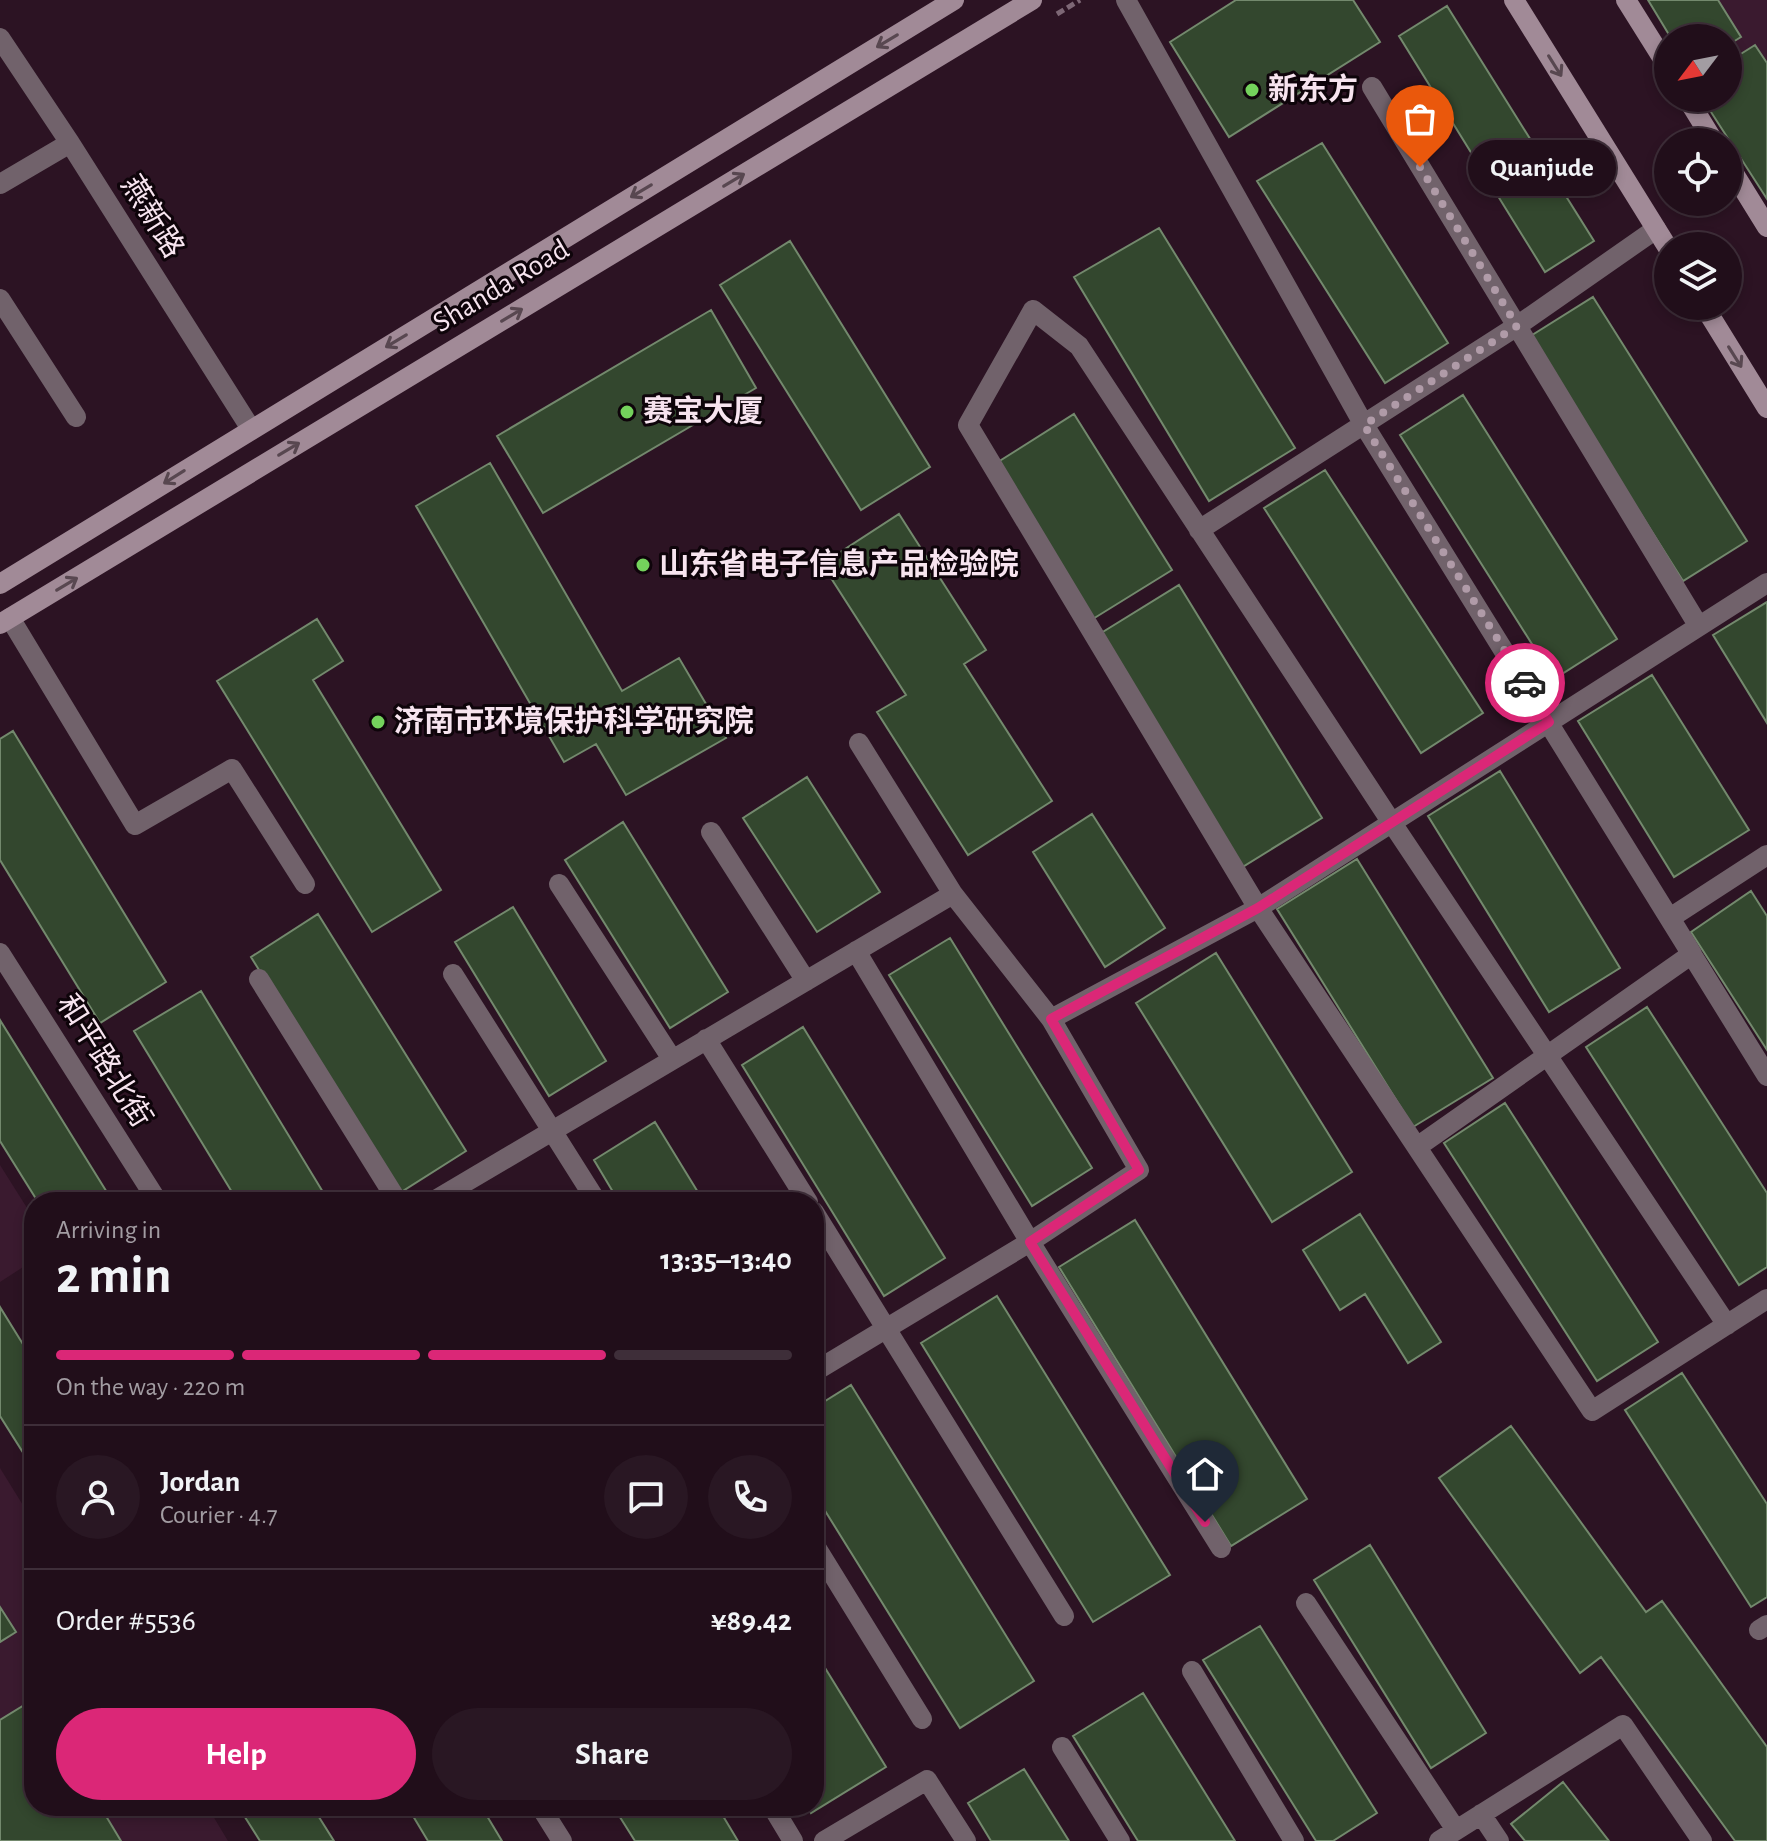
<!DOCTYPE html>
<meta charset="utf-8">
<style>
body{margin:0;font-family:"Alegreya Sans","Noto Sans SC",sans-serif;background:#291723;color:#f1f3f6;height:100vh;display:flex;flex-direction:column;font-size:30px;white-space:nowrap}
*{box-sizing:border-box;margin:0}
p{font-size:26px;color:#a29ca2}
.icon{flex:none;width:44px;height:44px;fill:none;stroke:currentColor;stroke-width:2;stroke-linecap:round;stroke-linejoin:round}
.map{position:relative;flex:1;overflow:hidden}
.drawer{position:absolute;left:24px;top:1192px;width:800px;height:624px;display:flex;flex-direction:column;background:#210e1a;border-radius:32px;box-shadow:0 4px 12px #0003,0 0 0 2px #3e2e39}
.drawer>*{flex:none}
.needle{width:52px;rotate:238deg}
.controls{position:absolute;left:1654px;top:24px;display:grid;gap:16px}
.controls a{display:grid;place-items:center;width:88px;height:88px;border-radius:50%;background:#210e1a;box-shadow:0 4px 12px #0003,0 0 0 2px #3e2e39;font-size:40px}
.pin{position:absolute;display:grid;place-items:center;width:68px;height:68px;color:#fff;margin:-82px -34px;border-radius:50% 50% 50% 0;rotate:-45deg;box-shadow:0 0 8px #0007}
.pin .icon{rotate:45deg}
.courier{position:absolute;display:grid;place-items:center;width:80px;height:80px;margin:-40px;border:6px solid #db2777;border-radius:50%;background:#fff;color:#222;box-shadow:0 2px 10px #0007}
.bubble{position:absolute;height:56px;border-radius:28px;background:#210e1a;box-shadow:0 4px 12px #0003,0 0 0 2px #3e2e39;font-size:26px;font-weight:600;line-height:56px;text-align:center}
.overview em{font-style:normal;font-weight:600}
.overview div{display:flex;flex-direction:column-reverse}
.overview{display:flex;align-items:center;justify-content:space-between;height:136px;padding:0 32px}
h1{font-size:52px;font-weight:600;line-height:60px}
.bar{display:grid;grid-template-columns:repeat(4,1fr);gap:12px 8px;align-content:center;height:96px;padding:0 32px}
.bar i{height:10px;border-radius:6px;background:#3e2e39}
.bar .selected{background:#db2777}
.bar p{grid-column:span 4}
.line{display:flex;align-items:center;gap:20px;padding:0 32px;border-top:2px solid #3e2e39}
.line div{flex:1}
.round{display:grid;place-items:center;flex:none;width:84px;height:84px;border-radius:42px;background:#291723}
.primary-button{display:flex;gap:16px;margin-top:auto;padding:16px 32px}
.primary-button a{flex:1;height:92px;border-radius:48px;background:#db2777;color:#fff;font-size:32px;font-weight:600;line-height:92px;text-align:center}
.primary-button a+a{background:#291723;color:#f1f3f6}
.map>svg:first-child{display:block}
</style>
<div class="map">
<svg width="1767" height="1841" viewBox="0 0 1767 1841">
<rect width="100%" height="100%" fill="#2c1323"/>
<!-- built -->
<path fill="#3a1a2f" d="M1691,0h76v121l-39,-62v-21z
M0,1165l34,54v41l-34,22z
M0,1468l34,55v283h173l21,35h-228z"/>
<!-- building -->
<path fill="#33472e" stroke="#73896d" stroke-width="2" d="M1236,0h117l27,42 -151,95 -59,-95z
M1648,0h70l23,37 -13,8v-7h-57z
M1447,6l147,235 -49,31 -146,-236z
M1755,45l12,18v136l-65,-101h26v-36z
M1322,143l126,200 -63,40 -128,-202z
M1159,228l136,220 -86,53 -135,-224z
M790,241l140,226 -69,43 -141,-225z
M1593,297l154,244 -64,40 -154,-244z
M711,310l45,78 -213,125 -46,-77z
M1463,395l154,244 -63,40 -154,-244z
M1074,414l98,156 -84,52 -98,-155z
M490,463l132,228 57,-33 47,80 -100,57 -30,-51 -32,18 -148,-256z
M1325,470l158,243 -62,40 -157,-245z
M899,514l87,136 -22,14 88,137 -84,54 -91,-143 29,-17 -84,-131z
M1179,585l143,233 -86,53 -143,-233z
M1767,602v121l-54,-88z
M317,619l26,42 -30,19 128,210 -69,42 -155,-251z
M1652,675l97,155 -75,47 -96,-156z
M13,731l153,251 -66,41 -100,-163v-121z
M1500,771l120,197 -71,44 -121,-196z
M807,777l73,115 -63,40 -74,-114z
M1092,814l73,114 -60,39 -72,-115z
M623,822l105,170 -58,36 -105,-168z
M1357,859l136,219 -80,49 -136,-218z
M1751,891l16,25v134l-76,-118z
M513,907l93,154 -57,35 -94,-154z
M318,914l148,237 -68,43 -147,-237z
M950,938l142,230 -60,38 -143,-231z
M1216,953l136,219 -80,50 -136,-219z
M201,991l128,211h-91l-104,-171z
M1647,1007l120,186v74l-28,18 -153,-238z
M0,1020l113,182h-75l-38,-61z
M803,1027l142,231 -61,38 -142,-231z
M1505,1103l153,239 -61,39 -153,-238z
M655,1122l49,80h-85l-25,-42z
M1360,1214l81,128 -33,21 -43,-69 -25,16 -37,-60z
M1135,1220l172,279 -76,47 -172,-279z
M997,1296l173,279 -77,47 -172,-279z
M0,1307l34,55v108l-34,-54z
M1682,1373l85,131v93l-16,10 -126,-197z
M851,1385l183,296 -74,47 -146,-235v-85z
M1511,1426l135,186 16,-11 105,146v94h-32l-134,-184 -21,16 -141,-195z
M1370,1545l116,188 -55,35 -117,-188z
M0,1607l16,25 -16,10z
M1260,1626l117,187 -44,28h-17l-113,-181z
M814,1650l72,117 -75,46 -4,-7h7z
M1143,1693l92,148h-97l-65,-105z
M34,1699v107h66l21,35h-121v-121z
M1024,1769l45,72h-78l-23,-38z
M1563,1782l46,59h-84l-14,-17z
M238,1806h74l22,35h-74z
M407,1806h74l21,35h-74z
M613,1806h104l21,35h-103z"/>
<g fill="none" stroke-linecap="round" stroke-linejoin="round">
<!-- path -->
<path stroke="#7d6775" stroke-width="5" stroke-dasharray="8 4" stroke-linecap="butt" d="M1057,14l23,-14"/>
<!-- minor -->
<path stroke="#71626b" stroke-width="20" d="M1126,0l238,425 403,651
M0,38l70,105 181,286
M1372,87l326,538
M0,184l70,-41
M0,299l76,118
M1199,530l318,-204 139,-97
M10,618l125,207 97,-56 73,115
M859,743l94,151
M711,832l95,149
M559,884l113,175
M856,951l174,291 191,306
M0,953l158,249
M453,974l144,228
M259,979l139,223
M706,1039l102,163
M1417,1147l275,-193 -22,-36 97,-63
M432,1202l521,-308 98,125
M814,1212l250,404
M1727,1325l-335,-502 -313,-477 -46,-36 -65,115 290,483 334,503 175,-112
M814,1372l216,-130 109,-72 -88,-151 207,-111 509,-325
M814,1544l108,175
M1306,1603l150,227
M1759,1630l8,-5
M1192,1671l102,170
M1062,1747l58,94
M540,1806l22,35
M772,1806l21,35
M1481,1814l18,27
M824,1841l103,-61 39,61
M1439,1841l184,-116 79,116"/>
<!-- secondary -->
<path stroke="#a18a97" stroke-width="20" d="M1514,0l154,248
M1626,0l42,67
M1687,98l27,44
M1728,164l39,63
M1704,306l63,102
M0,584l954,-584
M0,624l1032,-624"/>
</g>
<!-- one-way arrows -->
<defs><path id="oneway-shaft" d="M-6 0H5M1.5-3L5.5 0L1.5 3" fill="none" stroke-width="1.6" stroke-linecap="round" stroke-linejoin="round" transform="scale(2)"/></defs>
<g stroke="#584750">
<use href="#oneway-shaft" transform="translate(887 41) rotate(149)"/>
<use href="#oneway-shaft" transform="translate(1555 66) rotate(58)"/>
<use href="#oneway-shaft" transform="translate(734 180) rotate(-31)"/>
<use href="#oneway-shaft" transform="translate(641 191) rotate(149)"/>
<use href="#oneway-shaft" transform="translate(512 315) rotate(-31)"/>
<use href="#oneway-shaft" transform="translate(396 341) rotate(149)"/>
<use href="#oneway-shaft" transform="translate(1735 357) rotate(58)"/>
<use href="#oneway-shaft" transform="translate(289 449) rotate(-31)"/>
<use href="#oneway-shaft" transform="translate(174 477) rotate(148)"/>
<use href="#oneway-shaft" transform="translate(67 584) rotate(-31)"/>
</g>
<g fill="none" stroke-linecap="round" stroke-linejoin="round">
<!-- done -->
<path stroke="#b09ba8" stroke-width="8" stroke-dasharray="0 14.4" d="M1420,167l97,159 -153,99 161,258"/>
<!-- route -->
<path stroke="#db2777" stroke-width="10" d="M1205,1522l-175,-280 109,-72 -88,-151 207,-111 291,-186 -24,-39"/>
</g>
<!-- markers -->
<g fill="#74d25c" stroke="#0e040a" stroke-width="3">
<circle cx="1252" cy="90" r="8"/>
<circle cx="627" cy="412" r="8"/>
<circle cx="643" cy="565" r="8"/>
<circle cx="378" cy="722" r="8"/>
</g>
<g text-anchor="middle" dominant-baseline="central" stroke-width="6" stroke-linejoin="round" paint-order="stroke">
<!-- poi labels -->
<g font-size="30" font-weight="bold" fill="#f7e4ef" stroke="#0e040a" text-anchor="start">
<text x="1268" y="90">新东方</text>
<text x="643" y="412">赛宝大厦</text>
<text x="659" y="565">山东省电子信息产品检验院</text>
<text x="394" y="722">济南市环境保护科学研究院</text>
</g>
<!-- street labels -->
<g font-size="30" fill="#f7e4ef" stroke="#0e040a">
<text transform="translate(152 217) rotate(58)">燕新路</text>
<text transform="translate(501 286) rotate(-31)">Shanda Road</text>
<text transform="translate(104 1061) rotate(58)">和平路北街</text>
</g>
</g>
</svg>
<div class="controls">
<a><svg class="needle" viewBox="-14 -14 28 28"><path d="M0-13l5 13h-10z" fill="#e53935"/><path d="M0 13l5-13h-10z" fill="#a29ca2"/></svg></a>
<a><svg class="icon" aria-label="locate" viewBox="0 0 24 24"><circle cx="12" cy="12" r="6"/><path d="M12 2v4M12 18v4M2 12h4M18 12h4"/></svg></a>
<a><svg class="icon" aria-label="layers" viewBox="0 0 24 24"><path d="M12 4l9 5-9 5-9-5zM3 14l9 5 9-5"/></svg></a>
</div>
<div class="pin" style="left:1420px;top:167px;background:#ea580c"><svg class="icon" aria-label="bag" viewBox="0 0 24 24"><path d="M5 8h14l-1 12H6zM9 8a3 3 0 0 1 6 0"/></svg></div>
<div class="pin" style="left:1205px;top:1522px;background:#1f2937"><svg class="icon" aria-label="home" viewBox="0 0 24 24"><path d="M3 11l9-7 9 7M6 9v11h12V9"/></svg></div>
<div class="courier" style="left:1525px;top:683px"><svg class="icon" aria-label="car" viewBox="0 0 24 24"><path d="M5 17H2v-5l4-1 3-4h7l3 4 3 1v5h-3M9 17h6M6 11h13"/><circle cx="7" cy="17" r="2"/><circle cx="17" cy="17" r="2"/></svg></div>
<div class="bubble" style="left:1468px;top:140px;width:148px">Quanjude</div>
<section class="drawer">
<div class="overview"><div><h1>2 min</h1><p>Arriving in</p></div><em>13:35–13:40</em></div>
<div class="bar"><i class="selected"></i><i class="selected"></i><i class="selected"></i><i></i><p>On the way · 220 m</p></div>
<div class="line" style="height:144px"><a class="round"><svg class="icon" aria-label="person" viewBox="0 0 24 24"><circle cx="12" cy="8" r="4"/><path d="M4 21q1-7 8-7t8 7"/></svg></a><div><b>Jordan</b><p>Courier · 4.7</p></div><a class="round"><svg class="icon" aria-label="chat" viewBox="0 0 24 24"><path d="M4 5h16v11H9l-5 4z"/></svg></a><a class="round"><svg class="icon" aria-label="phone" viewBox="0 0 24 24"><path d="M5 4h4l2 5-3 2q2 4 5 5l2-3 5 2v4C11 20 4 13 5 4z"/></svg></a></div>
<div class="line" style="height:104px"><div>Order #5536</div><b>¥89.42</b></div>
<div class="primary-button"><a>Help</a><a>Share</a></div>
</section>
</div>
